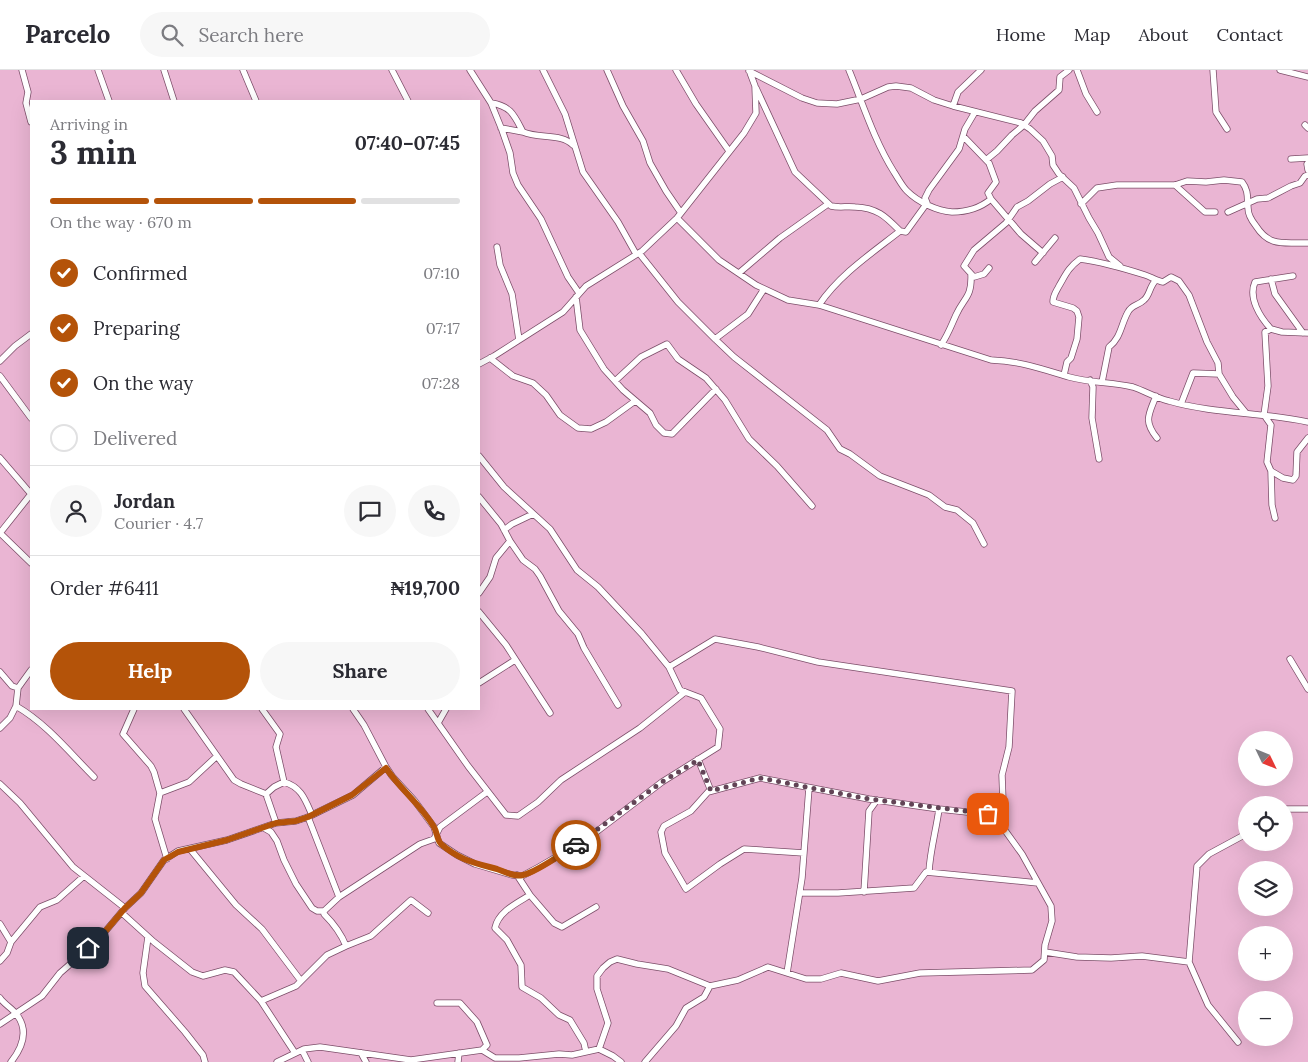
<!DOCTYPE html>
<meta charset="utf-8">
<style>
body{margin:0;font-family:Lora,serif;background:#f7f7f7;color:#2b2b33;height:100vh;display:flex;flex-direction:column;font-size:19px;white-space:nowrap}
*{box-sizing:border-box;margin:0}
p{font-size:16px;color:#7c7c81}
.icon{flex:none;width:28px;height:28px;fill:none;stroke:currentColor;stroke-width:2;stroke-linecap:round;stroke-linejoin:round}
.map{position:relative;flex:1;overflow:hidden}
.sheet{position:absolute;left:30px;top:30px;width:450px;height:610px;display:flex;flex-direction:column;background:#fff;border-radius:0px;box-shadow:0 5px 20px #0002}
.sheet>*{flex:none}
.needle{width:32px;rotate:133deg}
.controls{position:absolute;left:1238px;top:661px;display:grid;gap:10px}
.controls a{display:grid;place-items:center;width:55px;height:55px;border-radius:50%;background:#fff;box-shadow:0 5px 20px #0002;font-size:25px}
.pin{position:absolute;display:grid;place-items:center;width:42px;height:42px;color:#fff;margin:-21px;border-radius:10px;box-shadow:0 2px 8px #0006}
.courier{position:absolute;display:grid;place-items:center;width:50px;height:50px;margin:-25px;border:4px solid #b45309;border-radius:50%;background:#fff;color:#222;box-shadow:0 1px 6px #0007}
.summary em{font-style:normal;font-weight:800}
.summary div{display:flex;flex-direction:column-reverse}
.summary{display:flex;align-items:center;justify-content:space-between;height:85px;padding:0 20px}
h1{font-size:32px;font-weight:800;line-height:38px}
.bar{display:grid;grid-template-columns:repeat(4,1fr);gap:8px 5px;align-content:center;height:60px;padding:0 20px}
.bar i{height:6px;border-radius:4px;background:#e1e1e2}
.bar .current{background:#b45309}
.bar p{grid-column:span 4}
.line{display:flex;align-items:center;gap:12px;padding:0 20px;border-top:1px solid #e1e1e2}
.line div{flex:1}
.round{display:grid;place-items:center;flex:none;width:52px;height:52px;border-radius:26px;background:#f7f7f7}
ol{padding:0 20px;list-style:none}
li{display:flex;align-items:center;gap:15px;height:55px}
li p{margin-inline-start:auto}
li .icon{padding:5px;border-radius:50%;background:#b45309;color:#fff;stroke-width:4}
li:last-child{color:#7c7c81}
li i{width:28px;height:28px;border:2px solid #e1e1e2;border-radius:50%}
.cta{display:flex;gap:10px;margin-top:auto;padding:10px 20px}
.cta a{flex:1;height:58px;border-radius:30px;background:#b45309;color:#fff;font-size:20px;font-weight:800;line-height:58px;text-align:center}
.cta a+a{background:#f7f7f7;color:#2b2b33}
header{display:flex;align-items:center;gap:30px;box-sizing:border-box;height:70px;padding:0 25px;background:#fff;border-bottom:1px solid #e1e1e2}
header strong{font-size:24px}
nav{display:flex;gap:28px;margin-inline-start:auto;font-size:18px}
.search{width:350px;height:45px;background:#f7f7f7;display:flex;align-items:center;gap:12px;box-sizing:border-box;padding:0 18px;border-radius:28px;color:#7c7c81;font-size:19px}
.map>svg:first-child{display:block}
</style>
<header>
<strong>Parcelo</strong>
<div class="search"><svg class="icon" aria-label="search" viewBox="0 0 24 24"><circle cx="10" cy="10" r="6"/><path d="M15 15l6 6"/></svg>Search here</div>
<nav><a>Home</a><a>Map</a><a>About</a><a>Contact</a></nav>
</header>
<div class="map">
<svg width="1308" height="992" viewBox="0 0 1308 992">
<rect width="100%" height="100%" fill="#eab5d3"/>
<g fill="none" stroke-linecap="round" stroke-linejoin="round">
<!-- minor casing -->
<g stroke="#7c4e69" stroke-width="7">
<path id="minor" d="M22,0l6,22 -2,11 5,19
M98,0l11,31
M164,0l10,31
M243,0l13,31
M392,0l16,31
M470,0l21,33 11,27 8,23 3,20 5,12 23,34 27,58 11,16
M543,0l22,44 18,58 35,50 18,32
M607,0l16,36 20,35 7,22 16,28 15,22
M676,0l20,34 33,47
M849,0c14,34 25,70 45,102 4,6 8,14 13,19 11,11 30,20 45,21 15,0 27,-3 39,-13
M1077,0l9,24 11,18
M1213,0l3,42 11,17
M1280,0l28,7
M749,1l53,27 15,5 20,1 24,-5 27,-12 8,-1 15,2 23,12 19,6 68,17 9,6 13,12 9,15 1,9 6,9 15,14 15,30 9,15 11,24 11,9
M756,18l39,84 36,34c8,2 16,0 24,1 23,1 31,10 45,24
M491,33c20,3 23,12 32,29 17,7 38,1 50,13
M953,36l5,-14 23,-22
M1305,55l3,3
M501,58l22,4
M963,66l26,27 7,19 -8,11 3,6 30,35 22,19
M1291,89l17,-1
M986,90l11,-9 15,-16 12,-10 11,-14 24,-21 1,-13 9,-7
M1308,93l-1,1 1,6
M1175,115l30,27h10
M1081,134l16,-16 20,-3h58l12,-4 19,1 18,-2 18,2c7,9 5,16 6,26 0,6 4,13 8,18 14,22 29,16 52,17
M1228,142l29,-13 11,-1 23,-12 9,-3 5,-7 3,-1
M677,148l42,42 37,25 32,15 31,5 172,55c29,1 51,9 78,17 21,6 43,5 64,10 12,4 23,11 36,14 45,13 93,11 139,21
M497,177l3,18 12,29 7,46
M639,183l39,49 37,37 19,18 93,73 13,19 10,5 30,22 49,19 16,12 12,3 16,13 11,21
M1035,192l20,-24
M989,198l-5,6 -10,3 -10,-11 10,-16 32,-27 11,-16 11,-6 22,-17 13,-7
M739,203l41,-35 48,-34
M1271,209l4,15 28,39
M576,227l4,33 24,39 19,21 27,23 6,12 8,8 8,1 44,-45
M819,235c20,-30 53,-52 81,-74l6,1 21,-29 -2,-5 4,-8 30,-41 6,-20 10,-17
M1271,259c-11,-12 -23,-31 -16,-47l38,-6
M715,269l33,-25 16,-25
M941,275c7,-10 10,-19 15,-30 8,-18 16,-17 15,-41
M490,288l23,18 20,7 13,12 14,20 18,13 13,1 15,-7 29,-21
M0,291l15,-15 16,-12
M479,294l15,-8 69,-44 23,-26 56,-35 35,-33 67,-85 12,-20 -1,-27 -6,-16
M1064,305l3,-13 4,-4 6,-19 2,-22 -2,-6 -4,-3 -20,-6c0,-7 3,-10 6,-16 7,-12 9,-18 21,-27 22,3 43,9 65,16 6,2 12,6 18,7l8,-5 8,4 10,14 18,47 11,21 1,11 14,23 13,16
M0,306l31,42
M1090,310l3,7 -1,31 7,41
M615,311l26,-24 26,-13 11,15 28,19 19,22 24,39 28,27 35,40
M1102,312l7,-35c12,-9 12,-23 19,-35 4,-8 10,-6 16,-12 6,-5 5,-13 12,-20
M1156,326c-7,18 -13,25 1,42
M1181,334l12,-31 26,1
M0,388l31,36
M1271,401l12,7 10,2 3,-4 1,-24 11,-14
M479,427l22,27 9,17 13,19 12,9 5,7 19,35 19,23 6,14 34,57
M1275,448l-3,-13 -1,-34 -4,-9 4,-37 -7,-10 4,-29 -3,-54 6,-3 11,3 26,1
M504,460l8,-6 21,-10
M0,463l31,-39
M0,463l31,30
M479,523l11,-16 6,-19 14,-17
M479,542l27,33 44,68
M1290,589l18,30
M0,602l12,14 6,2
M479,613l36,-23
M16,636c31,18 53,46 78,71
M134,639l-11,25 28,32 3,6 6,21 -5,26 12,40
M184,639l50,71 7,4 25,10 10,29
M262,639l18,25 -4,13 8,35 -10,5 -8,7
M353,639l11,16 22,42 6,9 22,24 20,27 5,16 18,12 18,9 37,11 10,1 17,-9 48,-28 75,-57 56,-35 2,-18 -19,-31 -21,-8 -11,-23 -27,-33 -44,-47 -21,-17 -27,-41 -46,-42 -25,-31
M428,639l40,57 38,49 12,1 20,-14 23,-22 79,-52 45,-36
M438,653l8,-14
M0,658l10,-10 6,-12 2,-18 13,-18
M698,689l13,32
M284,712c17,5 21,17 28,33
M0,714l20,19 53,64 52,41
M160,723l29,-11 28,-26
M1284,741l3,-2h21
M308,747l45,-22 33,-28
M264,758l7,4 6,9 7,19 12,24 16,24 5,3h7
M190,779l46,56 26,24 39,52
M804,783l-60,-4 -24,15 -34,25 -21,-36 -4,-21 3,-6 27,-15 17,-19 52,-14 109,21 70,10 65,7
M929,802c1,-21 7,-41 10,-63
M517,805l13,20c-13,8 -32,17 -35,33l12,12 14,25 1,22 19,11 18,17 11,5 14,23 2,9
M864,822l5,-81 8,-11
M800,823h38l76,-5 12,-16 112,11
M530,825l24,28 8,4 34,-20
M122,843l32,29 38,30 11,4 22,-6 9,2 27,29 35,-15 31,-31 19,-9c-5,-13 -12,-22 -22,-32v-3l15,-14 81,-53 14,-5 6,-12 47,-35
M0,854l11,18 -4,11 -7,8
M148,867l-5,36 2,13 40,46 18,23 2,7
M11,872l29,-35 17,-7 27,-24
M346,876l25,-10 40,-36 17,13
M1045,882l32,5 34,1 31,-2 47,6
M787,903l15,-95 7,-90
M0,928c5,7 12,10 17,17 12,16 5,33 -6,47
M261,931l34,52
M437,933h23l17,19 10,23 -5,5
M0,954l42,-28 18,-23 38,-33 27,-32 16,-15 23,-33 14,-9 49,-11 49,-17 20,-2 12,-4 31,80
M1238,972l-30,-37 -19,-43 8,-96 12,-12 37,-20
M599,979l9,-26 -11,-34v-13l6,-8 7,-6 7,-3 20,5 31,5 42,17
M302,980l6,12
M361,983l5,9
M277,992l27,-13 16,-2 91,13 71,-10 13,8h24l40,-4 13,1 27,-6 14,7 8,6
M458,992l1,-9
M645,992l31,-36 10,-18 18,-11 6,-11 28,-6 30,-13 38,12h15l20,-6 37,8 42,-8 112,-3 12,-10 1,-15 7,-24 -1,-15 -29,-52 -18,-25 -2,-54 7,-28 3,-56 -194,-29 -60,-15 -43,-8 -46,28"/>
</g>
<!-- minor -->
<use href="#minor" stroke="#fff" stroke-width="5.5"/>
</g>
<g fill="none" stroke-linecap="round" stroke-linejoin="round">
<!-- done -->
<path stroke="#624456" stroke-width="5" stroke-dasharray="0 9" d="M576,775l86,-63 36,-22 13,31 49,-13 109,21 119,15"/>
<!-- route -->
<path stroke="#b45309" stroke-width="6" d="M88,878l10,-8 27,-32 16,-15 23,-33 14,-8 49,-12 49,-17 20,-2 12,-4 44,-22 34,-27c14,21 35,37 48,59 3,5 3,13 7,17 18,16 34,19 56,25 8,3 17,8 26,6 14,-3 40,-22 53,-30"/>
</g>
</svg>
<div class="controls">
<a><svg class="needle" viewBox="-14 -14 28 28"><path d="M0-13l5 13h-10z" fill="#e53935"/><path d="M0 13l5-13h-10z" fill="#7c7c81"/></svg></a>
<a><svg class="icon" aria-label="locate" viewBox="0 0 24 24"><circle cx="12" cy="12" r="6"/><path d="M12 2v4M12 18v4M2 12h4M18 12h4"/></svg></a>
<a><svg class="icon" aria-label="layers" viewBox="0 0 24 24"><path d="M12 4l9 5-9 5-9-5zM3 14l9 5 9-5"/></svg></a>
<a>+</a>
<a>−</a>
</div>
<div class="pin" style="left:988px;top:744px;background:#ea580c"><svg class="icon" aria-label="bag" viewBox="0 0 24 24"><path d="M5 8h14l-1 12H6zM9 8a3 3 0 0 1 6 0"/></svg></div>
<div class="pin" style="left:88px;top:878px;background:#1f2937"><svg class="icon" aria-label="home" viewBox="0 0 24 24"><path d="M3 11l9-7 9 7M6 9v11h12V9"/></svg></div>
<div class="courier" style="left:576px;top:775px"><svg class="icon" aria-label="car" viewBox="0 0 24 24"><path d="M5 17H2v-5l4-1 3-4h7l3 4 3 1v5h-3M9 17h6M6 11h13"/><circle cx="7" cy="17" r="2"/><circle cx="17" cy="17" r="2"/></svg></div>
<section class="sheet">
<div class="summary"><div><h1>3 min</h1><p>Arriving in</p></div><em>07:40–07:45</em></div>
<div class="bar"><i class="current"></i><i class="current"></i><i class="current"></i><i></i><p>On the way · 670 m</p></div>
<ol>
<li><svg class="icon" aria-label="check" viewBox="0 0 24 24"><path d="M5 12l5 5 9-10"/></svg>Confirmed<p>07:10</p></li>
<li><svg class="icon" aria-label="check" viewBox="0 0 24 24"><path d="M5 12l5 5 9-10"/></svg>Preparing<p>07:17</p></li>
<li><svg class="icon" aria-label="check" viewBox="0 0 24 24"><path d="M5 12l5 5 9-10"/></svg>On the way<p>07:28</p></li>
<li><i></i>Delivered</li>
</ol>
<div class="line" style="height:90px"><a class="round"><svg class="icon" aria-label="person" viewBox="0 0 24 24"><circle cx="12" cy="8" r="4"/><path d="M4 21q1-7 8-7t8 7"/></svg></a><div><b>Jordan</b><p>Courier · 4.7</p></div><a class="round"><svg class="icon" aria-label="chat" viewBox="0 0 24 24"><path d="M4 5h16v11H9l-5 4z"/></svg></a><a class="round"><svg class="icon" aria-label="phone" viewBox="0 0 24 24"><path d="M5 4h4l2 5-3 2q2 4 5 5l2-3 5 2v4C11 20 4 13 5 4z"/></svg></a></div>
<div class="line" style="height:65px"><div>Order #6411</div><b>₦19,700</b></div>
<div class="cta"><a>Help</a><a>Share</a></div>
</section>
</div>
